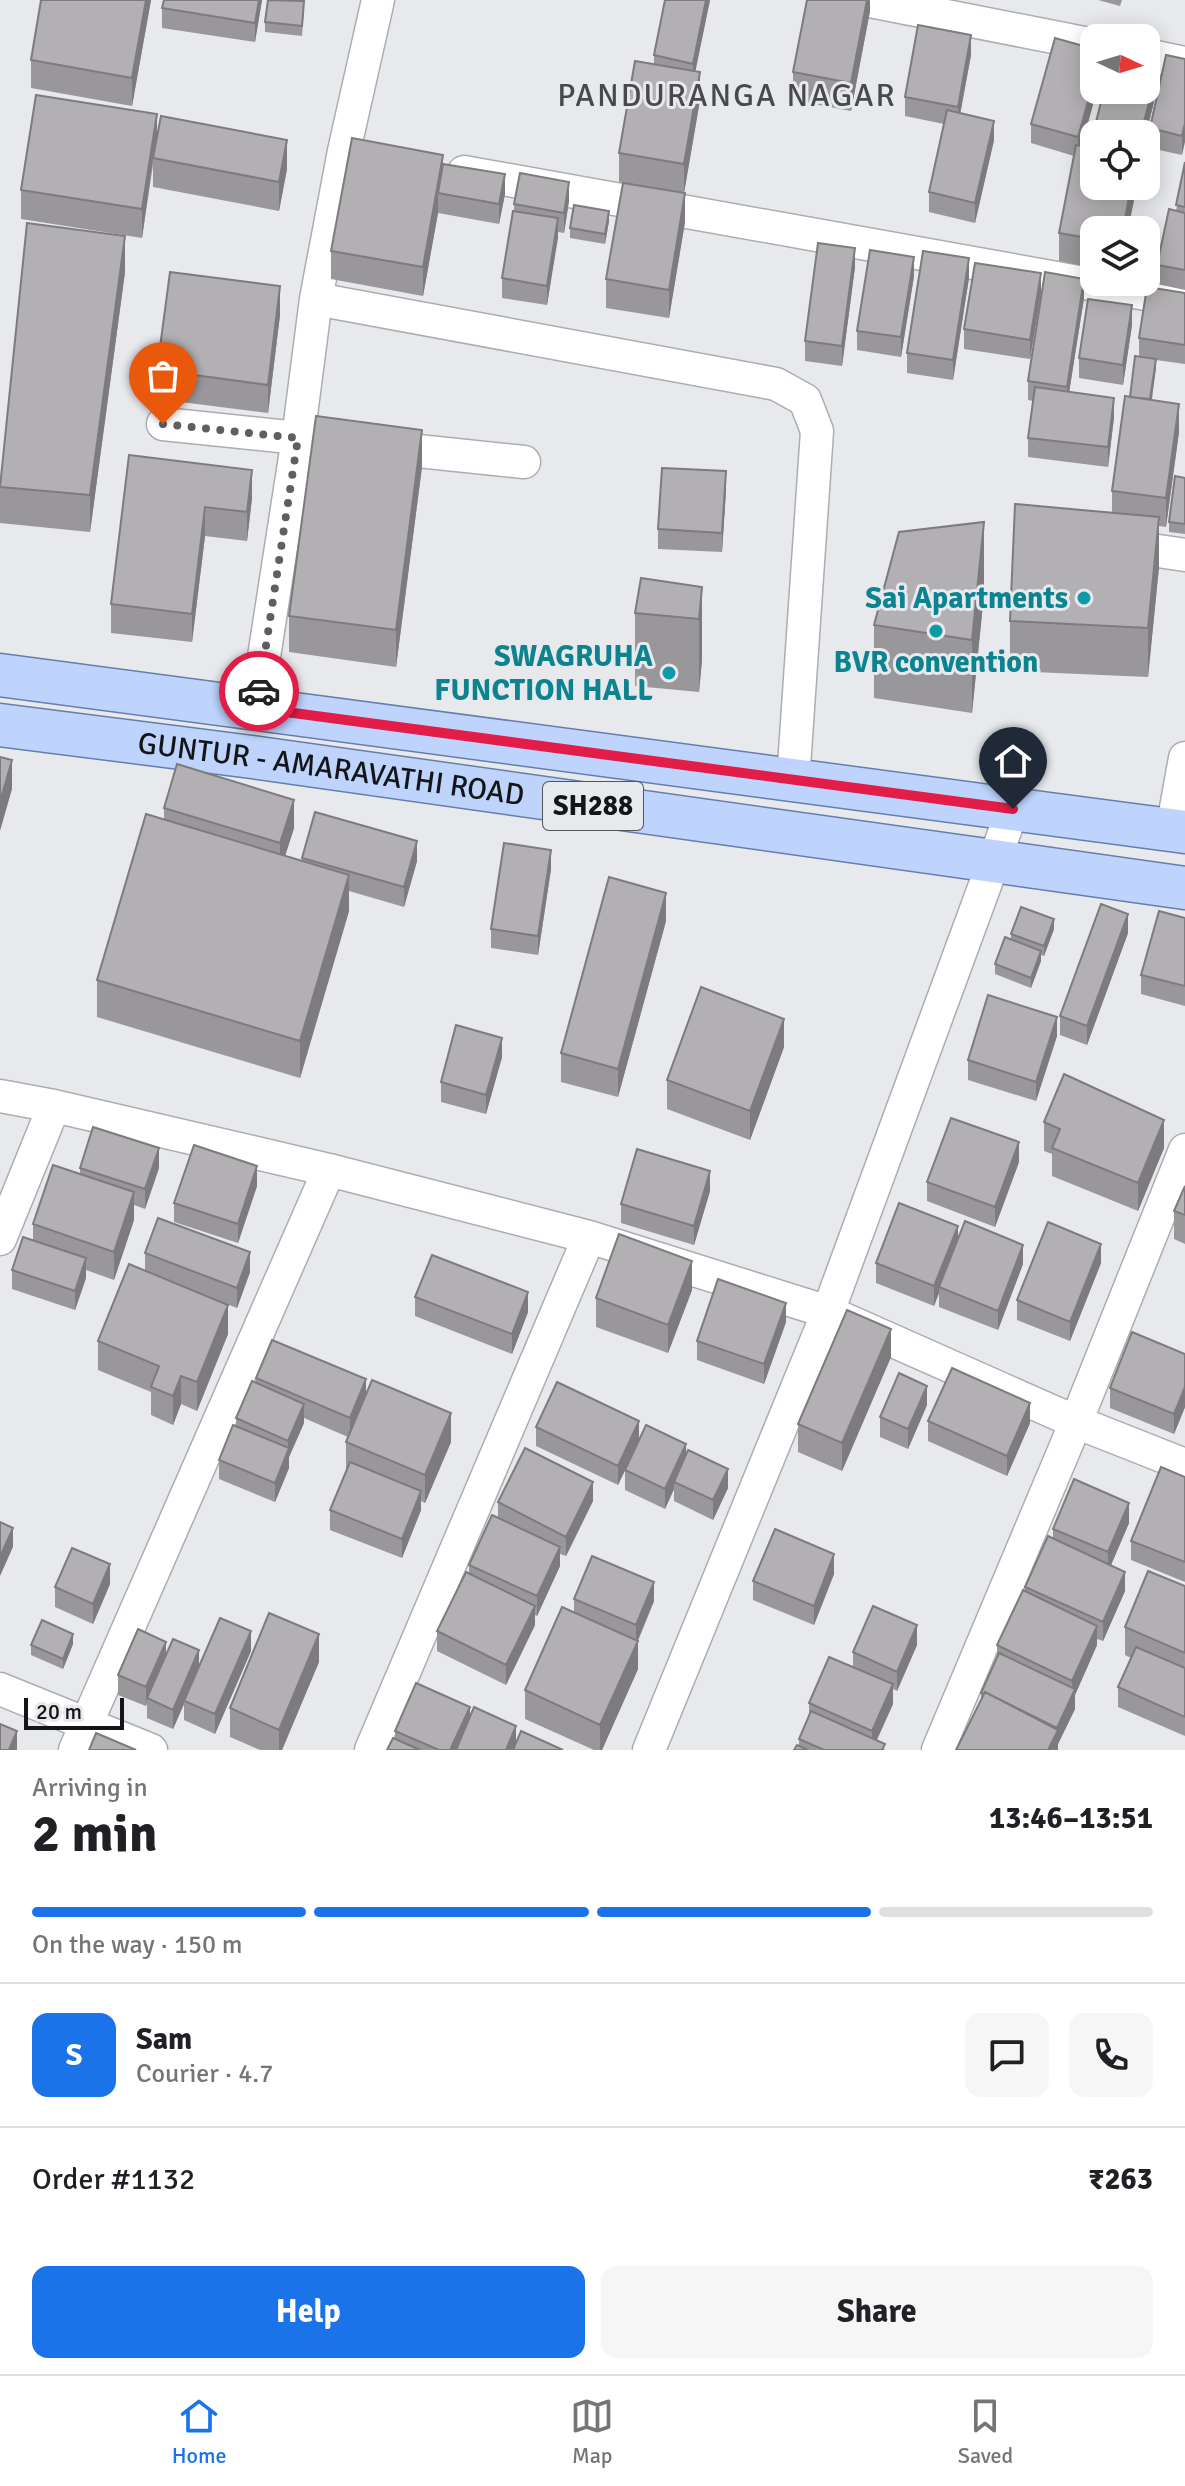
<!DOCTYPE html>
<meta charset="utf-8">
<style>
body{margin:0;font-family:Signika,sans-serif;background:#f6f6f6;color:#202124;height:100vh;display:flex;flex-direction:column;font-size:30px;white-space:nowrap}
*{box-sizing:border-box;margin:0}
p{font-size:26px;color:#757577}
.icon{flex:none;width:44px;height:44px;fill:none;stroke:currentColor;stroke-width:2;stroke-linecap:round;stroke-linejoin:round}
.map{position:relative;height:1750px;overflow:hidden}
.side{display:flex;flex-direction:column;background:#fff;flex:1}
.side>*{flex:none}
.needle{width:52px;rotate:94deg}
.fabs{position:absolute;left:1080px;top:24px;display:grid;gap:16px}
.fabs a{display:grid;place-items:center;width:80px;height:80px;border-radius:16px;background:#fff;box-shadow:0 4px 20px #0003;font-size:40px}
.scale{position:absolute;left:24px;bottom:20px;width:100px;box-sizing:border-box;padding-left:8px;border:4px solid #141516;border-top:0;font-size:22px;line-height:28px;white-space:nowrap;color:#141516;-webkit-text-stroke:6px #e7e9ed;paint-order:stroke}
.pin{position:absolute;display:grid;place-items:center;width:68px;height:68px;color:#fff;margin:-82px -34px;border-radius:50% 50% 50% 0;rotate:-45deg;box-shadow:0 0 8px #0007}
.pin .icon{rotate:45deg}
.courier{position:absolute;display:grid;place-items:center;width:80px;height:80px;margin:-40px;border:6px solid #e11d48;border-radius:50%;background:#fff;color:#222;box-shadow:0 2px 10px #0007}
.overview em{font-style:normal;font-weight:700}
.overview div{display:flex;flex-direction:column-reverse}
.overview{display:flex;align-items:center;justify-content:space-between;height:136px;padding:0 32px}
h1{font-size:52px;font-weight:700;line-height:60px}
.bar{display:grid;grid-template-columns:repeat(4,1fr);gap:12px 8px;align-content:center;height:96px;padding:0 32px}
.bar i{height:10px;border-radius:6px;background:#e0e0e0}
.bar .current{background:#1a73e8}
.bar p{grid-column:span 4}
.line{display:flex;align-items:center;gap:20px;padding:0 32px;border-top:2px solid #e0e0e0}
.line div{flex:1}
.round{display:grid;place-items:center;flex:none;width:84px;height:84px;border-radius:16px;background:#f6f6f6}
.cta{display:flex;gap:16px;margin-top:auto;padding:16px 32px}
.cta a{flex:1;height:92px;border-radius:16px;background:#1a73e8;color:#fff;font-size:32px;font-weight:700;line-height:92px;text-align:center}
.cta a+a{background:#f6f6f6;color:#202124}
.tabs{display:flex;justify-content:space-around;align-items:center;height:112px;border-top:2px solid #e0e0e0;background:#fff;font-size:22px;color:#757577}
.tabs a{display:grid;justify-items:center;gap:4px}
.tabs .current{color:#1a73e8}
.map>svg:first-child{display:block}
</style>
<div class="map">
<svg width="1185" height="1750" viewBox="0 0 1185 1750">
<rect width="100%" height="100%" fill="#e7e9ed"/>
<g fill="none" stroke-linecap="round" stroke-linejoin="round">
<!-- minor casing -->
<g stroke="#abadb1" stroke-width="35">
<path id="minor" d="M865,0l229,45
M1146,55l39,8
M464,172l721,129
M316,299l460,85 29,16 12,31 -24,350
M163,424l154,16
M380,447l144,15
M1117,545l68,10
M256,708l42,-270 18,-139 28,-148 34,-151
M1172,830l13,-72
M0,1096l54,10 275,64 260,67 239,75 248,110 109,43
M0,1239l54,-133
M0,1689l151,61
M75,1750l254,-580
M371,1750l218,-513
M649,1750l179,-438 185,-503
M938,1750l138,-328 109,-272"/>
</g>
<!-- major casing -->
<g stroke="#667eab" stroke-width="45">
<g id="major">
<path d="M0,675l1185,157"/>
<path id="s1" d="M0,725l252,32 933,131"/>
</g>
</g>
<!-- minor -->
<use href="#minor" stroke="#fff" stroke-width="32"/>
<!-- major -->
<use href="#major" stroke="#bed4fd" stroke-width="42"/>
</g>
<!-- wall -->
<path fill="#9a979a" d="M41,0h110l-19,106 -101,-18v-28z
M262,0l-7,42 -93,-14v-20z
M665,0h45l-15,71 5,29 -16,93 -65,-11v-29l35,-89v-9z
M870,0v11l-19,100 -58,-11v-28z
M1098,0h24l-2,6z
M304,11l-2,25 -37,-4v-10z
M971,55l-11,58 34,27 -19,83 -46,-11v-20l15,-68 -39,-8v-19z
M1185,59l-3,96 -32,-7v-20z
M1158,85l-12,49h-50v-12z
M1094,90h3l-15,56 12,84v38l-35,-7v-28l15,-77 -43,-13v-19z
M157,139l130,30 -8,42 -126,-24v-22l-11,73 -121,-19v-29z
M1185,162v128l-28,-6v-19l19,-54z
M443,164l62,30 -6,30 -61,-11 -15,83 -92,-17v-28z
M569,201l-5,32 -6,-1 -11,73 -45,-7v-20l12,-67v-7z
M609,221l-4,23 -35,-6v-10z
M685,222l-16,96 -63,-10v-29z
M855,267l-13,99 -37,-5v-20z
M125,272l-35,260 -90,-9v-40z
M914,276l-13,81 -44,-7v-19z
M969,278l-16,102 -46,-7v-20z
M1041,293l-11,66 -66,-10v-20z
M1185,293v71l-29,-4 -4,40 27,32 -13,95 -7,-1v41l-11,110 -138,-6v-50l102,-108v-22l27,-134v-19z
M1084,298l-15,94 45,25 -6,50 -80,-10v-19l5,-37 -5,-1v-19z
M280,315l-12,98 -111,-14v-29z
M1132,325l-9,60 -44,-7v-20z
M129,455l123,43 -5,43 -42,-5 -13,106 -81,-9v-29z
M422,467l-26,200 -107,-15v-36z
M1185,478v56l-16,-2v-10z
M726,490l-4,62 -64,-3v-20z
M702,587v73l-3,32 -64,-6v-73z
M984,594l-12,119 -98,-15v-73z
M164,808l130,20 -9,28 17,5v-3l115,3 -13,46 -55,-16v20l-49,167 -203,-61v-37l67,-160z
M551,869l-13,86 -47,-7v-19z
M1185,918v88l-44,-12v-19z
M666,921l-48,176 -57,-15v-29z
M1054,929l-10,27 -3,-1v6l-10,27 -36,-14v-10l16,-25v-5z
M1128,933l-41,112 -27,-10v-19z
M1057,1036l-21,65 -68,-21v-20z
M784,1047l-34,93 -83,-31v-29z
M502,1057l-16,57 -45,-12v-20z
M1044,1122l120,26 -26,63 -86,-35v-22l-8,-3z
M1019,1162l-24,65 -68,-26v-19z
M80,1168h79l-14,41 -11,-4v15l-20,60 -28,-10v8l-11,32 -63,-21v-19l21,-29v-17l47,-50z
M257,1186l-19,57 -64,-21v-19z
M1185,1186v58l-11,-5v-28z
M710,1191l-16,54 -73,-22v-19z
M958,1240l65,24 -25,66 -59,-23v-14l-5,13 -58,-23v-20z
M145,1253l105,19 -13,36 -40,-15 31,41 -31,77 -16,-7 -8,21 -22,-10v-23l-53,-22v-29l47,-70z
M1101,1263l-31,78 -53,-21v-20z
M692,1290l-24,63 -72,-26v-29z
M415,1297l113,15 -16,42 -97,-38z
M786,1322l-22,62 -67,-24v-19z
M1185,1354v53l-11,27 -64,-26v-20z
M891,1357l-49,114 -44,-19v-28z
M256,1378l110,16 85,48 -26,61 -4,-2v9l-19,48 -72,-28v-20l16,-39v-29l2,-5 -44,-19v5l-15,34v11l-14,34 -56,-23v-19l17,-34v-8l20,-35z
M927,1405l-19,44 -28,-12v-20z
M928,1421l102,2 -23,53 -79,-35z
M536,1427l103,14 -21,44 -82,-39z
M686,1454l42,34 -15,32 -39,-19v-12l-9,20 -40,-19v-20z
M1185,1477v105l-54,-22v-19z
M593,1501l-27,55 -6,-2v12l-23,50 -2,-1v10l-29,60 -69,-34v-20l32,-58v-8l29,-47v-16z
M1129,1523l-18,42 14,26 -22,50 -6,-2v6l-22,50v14l-17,35v6l-77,-51v-6l16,-35v-13l28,-54v-4l28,-48v-10z
M834,1574l-20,51 -61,-25v-19z
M110,1584l-17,40 -38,-17v-20z
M1185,1586v150l-67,-29v-20l13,-29 -6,-3v-28z
M574,1599l80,2 -16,40v28l-36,81h-8l-69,-31v-29l49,-78z
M73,1644l-10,25 -32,-14v-10z
M917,1645l-20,46 -4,-2v15l-16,36 8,10h-91l5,-4v-7l10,-23v-13l44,-36v-15z
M251,1651l-36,83 -31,-14v-16l-11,25 -26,-11v-14l-1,2 -28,-11v-20l48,-19 33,11z
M319,1662l-37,88h-22l-30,-13v-29z
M470,1718l46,24 47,8h-176l8,-11v-8z"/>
<!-- shaded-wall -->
<path fill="#7d7b7d" d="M146,0h5l-19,106v-28z
M259,0h3l-7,42v-19z
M706,0h4l-17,83v-19z
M867,0h3v11l-19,100v-28z
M971,35v20l-13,71v-19z
M1158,66v19l-12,50 -5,-1z
M700,72v28l-16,93v-29z
M1094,80v10h3l-19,67v-20z
M157,114v29l-4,15 -11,80v-29z
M994,121v19l-19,83v-20z
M1185,123v19l-3,13v-19z
M287,140v29l-8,42v-29z
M443,155v28l-5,10v20l-15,83v-29z
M505,174v20l-6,30v-20z
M569,182v19l-5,32v-20z
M1131,186h6l-9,44h-5z
M685,193v29l-16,96v-28z
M609,211v10l-4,23v-10z
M558,218v20l-11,67v-19z
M125,236v36l-35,260v-37z
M855,248v19l-13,99v-20z
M914,257v19l-13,81v-20z
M969,258v20l-16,102v-20z
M1041,273v20l-11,66v-19z
M1084,279v19l-17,108v-19z
M280,286v29l-12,98v-28z
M1132,305v20l-9,60v-20z
M1156,359v10l-7,48v-9z
M1114,398v19l-6,50v-20z
M1179,404v28l-13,95v-29z
M422,430v37l-26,200v-37z
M252,470v28l-5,43v-29z
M726,471v19l-4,62v-19z
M205,507v29l-13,106v-28z
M1159,517v50l-11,110v-49z
M984,522v72l-12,119v-73z
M702,587v73l-3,32v-73z
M12,760v29l-12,42v-29z
M294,800v28l-14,44v-29z
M417,841v20l-13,46v-20z
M551,850v19l-13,86v-19z
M349,875v36l-49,167v-37z
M666,893v28l-48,176v-28z
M1128,914v19l-41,112v-19z
M1054,919v10l-10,27v-10z
M1041,951v10l-10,27v-10z
M1057,1017v19l-21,65v-19z
M784,1019v28l-34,93v-29z
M502,1038v19l-16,57v-19z
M1164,1120v28l-26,63v-28z
M1019,1142v20l-24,65v-20z
M159,1148v20l-14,41v-20z
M257,1166v20l-19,57v-19z
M710,1171v20l-16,54v-19z
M134,1192v28l-20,60v-28z
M958,1226v20l-19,41v6l-5,13v-20z
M1101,1244v19l-31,78v-19z
M1023,1245v19l-25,66v-19z
M250,1252v20l-13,36v-20z
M86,1258v20l-11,32v-19z
M692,1261v29l-24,63v-28z
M528,1292v20l-16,42v-20z
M786,1303v19l-22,62v-20z
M228,1305v29l-31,77v-29z
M891,1329v28l-49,114v-28z
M181,1376v28l-8,21v-29z
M366,1379v20l-16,39v-20z
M927,1386v19l-19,44v-20z
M1185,1387v20l-11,27v-20z
M1030,1403v20l-23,53v-20z
M304,1404v19l-15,34v11l-14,34v-19l13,-31v-11z
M451,1413v29l-26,61v-28z
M639,1421v20l-21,44v-19z
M686,1444v20l-12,18v7l-9,20v-20z
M728,1469v19l-15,32v-20z
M593,1482v19l-27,55v-19z
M421,1491v19l-19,48v-19z
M1129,1503v20l-21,49v-20z
M13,1528v19l-13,29v-19z
M560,1547v19l-23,50v-20z
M834,1554v20l-20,51v-19z
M110,1564v20l-17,40v-20z
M1125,1572v19l-22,50v-19z
M654,1582v19l-18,43v-19z
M535,1606v19l-29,60v-20z
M917,1625v20l-20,46v-19z
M1097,1626v19l-22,50v14l-17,35v6h-10l24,-55v-14z
M251,1631v20l-36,83v-20z
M73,1634v10l-10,25v-10z
M319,1634v28l-37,88h-3v-20z
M638,1641v28l-36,81h-2v-25z
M166,1642v19l-19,37 -1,8v-19z
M199,1650v20l-15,31v3l-11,25v-19z
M893,1684v20l-21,46v-19z
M470,1707v19l-11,24h-9z
M516,1726v20l-2,4h-8z
M17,1731v19h-8z"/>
<!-- building -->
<path fill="#b3b0b3" stroke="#7d7b7d" stroke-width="2" d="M41,0h105l-14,78 -101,-18z
M164,0h95l-4,23 -93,-15z
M268,0l36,1 -2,25 -37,-4z
M665,0h41l-13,64 -39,-9z
M807,0h60l-16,83 -58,-11z
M918,25l53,10 -13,72 -53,-10z
M1055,38l39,11v31l-16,57 -47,-13z
M1166,55l19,4v64l-3,13 -32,-8z
M635,61l65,11 -16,92 -65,-11z
M1146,63l12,3 -17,68 -45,-12 8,-32h42z
M36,95l121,19 -15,95 -121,-19z
M947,110l47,11 -19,82 -46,-11z
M161,116l126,24 -8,42 -126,-24z
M352,138l91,17 -20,112 -92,-16z
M1076,145l18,3v38h37l-8,44h-29v9l-35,-6z
M1185,162v45l-9,-2z
M443,164l62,10 -6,30 -61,-11z
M520,173l49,9 -5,31 -50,-9z
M623,183l62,10 -16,97 -63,-11z
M574,205l35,6 -4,23 -35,-6z
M1169,209l16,4v57l-28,-5z
M513,211l45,7 -11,68 -45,-8z
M27,223l98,13 -35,259 -90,-8z
M818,243l37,5 -13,98 -37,-5z
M870,250l44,7 -13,80 -44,-6z
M923,251l46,7 -16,102 -46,-7z
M975,263l66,10 -11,67 -66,-11z
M170,272l110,14 -12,99 -111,-15z
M1045,272l39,7 -17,108 -39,-6z
M1147,287l38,6v52l-46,-7z
M1088,299l44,6 -9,60 -44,-7z
M1135,356l21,3 -6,40 -20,-2z
M1035,387l79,11 -6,49 -80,-9z
M1125,396l54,8 -13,94 -54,-7z
M316,416l106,14 -26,200 -107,-14z
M129,455l123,15 -5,42 -42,-5 -13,107 -81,-10z
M662,468l64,3 -4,62 -64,-4z
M1175,476l10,2v46l-16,-2z
M1015,504l144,13 -11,111 -138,-7z
M984,522l-12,118 -98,-15 25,-93z
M641,578l61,9 -3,32 -64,-6z
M0,757l12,3 -12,42z
M177,764l117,36 -14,43 -116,-35z
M315,812l102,29 -13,46 -102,-29z
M146,814l203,61 -49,166 -203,-61z
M504,843l47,7 -13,86 -47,-7z
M609,877l57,16 -48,176 -57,-16z
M1101,904l27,10 -41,112 -27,-10z
M1021,907l33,12 -10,27 -33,-12z
M1159,911l26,7v68l-44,-11z
M1005,937l36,14 -10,27 -36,-14z
M701,987l83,32 -34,92 -83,-31z
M988,995l69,22 -21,65 -68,-22z
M456,1025l46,13 -16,57 -45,-13z
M1064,1074l100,46 -26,63 -86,-35 8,-19 -16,-7z
M951,1118l68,24 -24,65 -68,-25z
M93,1127l66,21 -14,41 -65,-21z
M194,1145l63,21 -19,58 -64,-21z
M637,1149l73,22 -16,55 -73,-22z
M53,1165l81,27 -20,60 -81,-28z
M1185,1186v29l-11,-4z
M899,1203l59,23 -24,60 -58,-23z
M158,1218l92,34 -13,36 -92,-35z
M965,1221l58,24 -25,66 -59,-24z
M1048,1222l53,22 -31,78 -53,-22z
M619,1234l73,27 -24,64 -72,-27z
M23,1237l63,21 -11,33 -63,-21z
M432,1255l96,37 -16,42 -97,-37z
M129,1264l99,41 -31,77 -16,-6 -8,20 -22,-9 8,-21 -61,-25z
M718,1279l68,24 -22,61 -67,-23z
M847,1310l44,19 -49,114 -44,-19z
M1132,1332l53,22v33l-11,27 -64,-26z
M272,1340l94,39 -16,39 -94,-40z
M952,1368l78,35 -23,53 -79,-35z
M899,1373l28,13 -19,43 -28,-12z
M372,1380l79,33 -26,62 -79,-33z
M252,1381l52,23 -16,37 -52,-23z
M557,1382l82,39 -21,45 -82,-39z
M233,1425l56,23 -14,35 -56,-23z
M646,1425l40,19 -21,45 -40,-19z
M525,1448l68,34 -27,55 -68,-35z
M688,1450l40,19 -15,31 -39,-18z
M350,1462l71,29 -19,48 -72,-29z
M1161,1467l24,10v85l-54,-21z
M1074,1479l55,24 -21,49 -55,-23z
M492,1515l68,32 -23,49 -68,-31z
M0,1522l13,6 -13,29z
M775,1529l59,25 -20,52 -61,-25z
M1048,1536l77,36 -22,50 -78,-35z
M72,1548l38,16 -17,40 -38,-17z
M592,1556l62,26 -18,43 -62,-26z
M1148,1571l37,15v67l-60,-26z
M466,1572l69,34 -29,59 -69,-34z
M1023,1590l74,36 -25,55 -75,-36z
M873,1606l44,19 -20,47 -44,-20z
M562,1607l76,34 -38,84 -75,-35z
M269,1613l50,21 -40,96 -49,-22z
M220,1618l31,13 -36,83 -31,-13z
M42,1620l31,14 -10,25 -32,-14z
M138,1629l28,13 -20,45 -28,-12z
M173,1639l26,11 -26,60 -26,-12z
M1136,1647l49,21v49l-67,-30z
M999,1653l76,36 -18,39 -72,-36 -1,2 -3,-1z
M829,1657l64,27 -21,47 -63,-28z
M416,1683l54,24 -20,43h-11l-44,-19z
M985,1692l73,38 -10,20h-92z
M474,1707l42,19 -10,24h-50z
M811,1711l74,33 -3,6h-58l-25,-11z
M0,1724l17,7 -8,19h-9z
M521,1731l42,19h-50z
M96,1733l40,17h-47z
M393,1738l27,12h-33z
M797,1745l11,5h-14z"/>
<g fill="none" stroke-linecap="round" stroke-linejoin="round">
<!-- done -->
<path stroke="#5e5f61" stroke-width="8" stroke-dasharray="0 14.4" d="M163,424l135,14 -39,253"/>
<!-- route -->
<path stroke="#e11d48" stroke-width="10" d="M259,691l-3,17 757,101"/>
</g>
<!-- markers -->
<g fill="#0f9aa8" stroke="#e7e9ed" stroke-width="3">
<circle cx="1084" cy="598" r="8"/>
<circle cx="936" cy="631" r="8"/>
<circle cx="669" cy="673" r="8"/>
</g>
<g text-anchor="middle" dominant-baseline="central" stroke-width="6" stroke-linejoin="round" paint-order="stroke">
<!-- shield labels -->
<rect fill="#e7e9ed" stroke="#535556" stroke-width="2" x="543" y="782" width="100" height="48" rx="6"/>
<g font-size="28" font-weight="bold" fill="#141516">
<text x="593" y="806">SH288</text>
</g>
<!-- culture labels -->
<g font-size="30" font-weight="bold" fill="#0d838f" stroke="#e7e9ed" text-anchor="end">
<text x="1068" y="598">Sai Apartments</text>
<text x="653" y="656">SWAGRUHA<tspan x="653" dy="34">FUNCTION HALL</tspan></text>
<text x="936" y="662" text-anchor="middle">BVR convention</text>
</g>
<!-- street labels -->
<g font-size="30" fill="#141516" stroke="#e7e9ed">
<text stroke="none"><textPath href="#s1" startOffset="334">GUNTUR - AMARAVATHI ROAD</textPath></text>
</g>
<!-- neighbourhood labels -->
<g font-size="32" letter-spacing="2" fill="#47494c" stroke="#e7e9ed">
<text x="727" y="95">PANDURANGA NAGAR</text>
</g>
</g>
</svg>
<div class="fabs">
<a><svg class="needle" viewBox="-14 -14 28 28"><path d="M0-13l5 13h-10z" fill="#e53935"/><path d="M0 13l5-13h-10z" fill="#757577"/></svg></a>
<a><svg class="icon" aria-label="locate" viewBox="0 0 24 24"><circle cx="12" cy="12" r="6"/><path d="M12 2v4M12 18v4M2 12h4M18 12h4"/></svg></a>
<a><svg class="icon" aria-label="layers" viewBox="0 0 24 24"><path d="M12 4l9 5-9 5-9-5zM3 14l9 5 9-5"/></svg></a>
</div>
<div class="scale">20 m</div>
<div class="pin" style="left:163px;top:424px;background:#ea580c"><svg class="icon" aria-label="bag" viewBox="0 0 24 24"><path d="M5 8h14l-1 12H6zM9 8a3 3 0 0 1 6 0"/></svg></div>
<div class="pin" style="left:1013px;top:809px;background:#1f2937"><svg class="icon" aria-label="home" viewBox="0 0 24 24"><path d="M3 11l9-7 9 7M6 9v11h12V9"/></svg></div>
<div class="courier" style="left:259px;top:691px"><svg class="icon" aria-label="car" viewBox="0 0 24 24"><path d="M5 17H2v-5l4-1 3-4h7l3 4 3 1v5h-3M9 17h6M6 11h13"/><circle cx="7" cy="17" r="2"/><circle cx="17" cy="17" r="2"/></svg></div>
</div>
<section class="side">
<div class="overview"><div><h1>2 min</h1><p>Arriving in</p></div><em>13:46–13:51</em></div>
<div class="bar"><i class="current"></i><i class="current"></i><i class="current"></i><i></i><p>On the way · 150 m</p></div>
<div class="line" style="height:144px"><b class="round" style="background:#1a73e8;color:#fff">S</b><div><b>Sam</b><p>Courier · 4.7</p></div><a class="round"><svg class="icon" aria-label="chat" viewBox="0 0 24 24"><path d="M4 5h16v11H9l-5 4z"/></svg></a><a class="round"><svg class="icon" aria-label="phone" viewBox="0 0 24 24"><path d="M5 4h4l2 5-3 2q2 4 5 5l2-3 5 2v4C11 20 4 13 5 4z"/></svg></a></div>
<div class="line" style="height:104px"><div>Order #1132</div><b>₹263</b></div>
<div class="cta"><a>Help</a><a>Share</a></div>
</section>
<nav class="tabs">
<a class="current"><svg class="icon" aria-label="home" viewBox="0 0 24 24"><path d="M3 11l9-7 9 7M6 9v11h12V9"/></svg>Home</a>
<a><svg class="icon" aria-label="map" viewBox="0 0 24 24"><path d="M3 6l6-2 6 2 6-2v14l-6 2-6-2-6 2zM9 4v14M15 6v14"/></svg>Map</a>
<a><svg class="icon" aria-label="saved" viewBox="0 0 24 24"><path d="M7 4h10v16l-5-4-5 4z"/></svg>Saved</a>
</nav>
